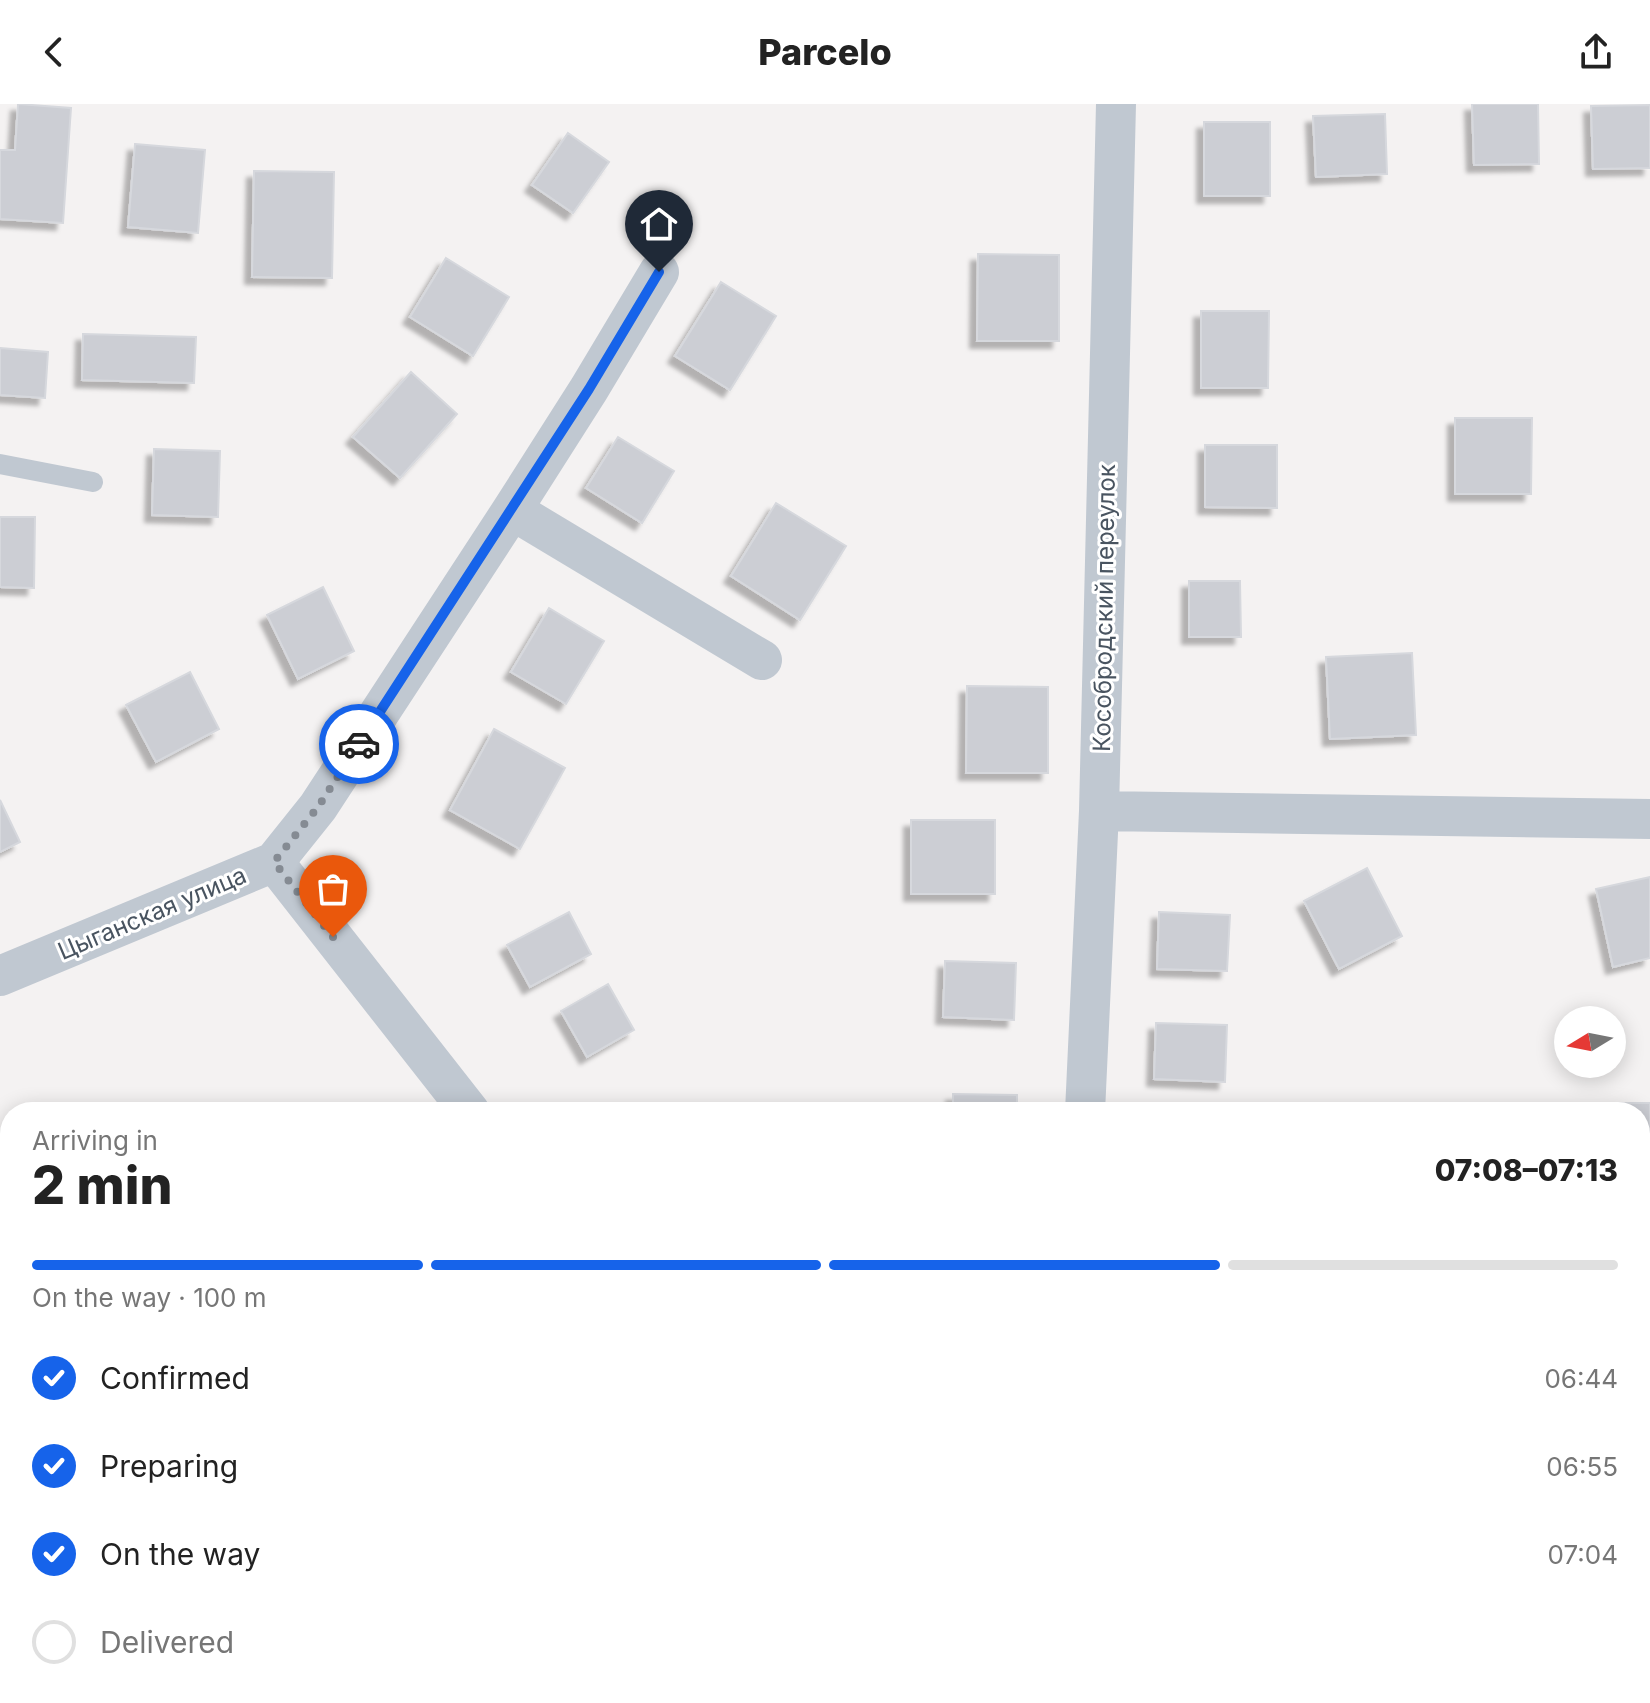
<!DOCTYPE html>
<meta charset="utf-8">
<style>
body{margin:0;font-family:Inter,sans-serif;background:#f6f6f6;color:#222;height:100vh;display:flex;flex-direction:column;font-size:30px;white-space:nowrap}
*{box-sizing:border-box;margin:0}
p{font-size:26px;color:#767676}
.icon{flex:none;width:44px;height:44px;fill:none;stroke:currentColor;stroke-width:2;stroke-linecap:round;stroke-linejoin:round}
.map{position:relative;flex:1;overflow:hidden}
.sheet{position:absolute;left:0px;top:998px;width:1650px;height:602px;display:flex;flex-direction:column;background:#fff;border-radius:32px 32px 0 0;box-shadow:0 4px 20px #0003}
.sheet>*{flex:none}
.needle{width:52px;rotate:260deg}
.fabs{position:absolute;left:1554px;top:902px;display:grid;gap:16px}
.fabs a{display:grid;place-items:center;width:72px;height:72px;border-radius:50%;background:#fff;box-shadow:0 4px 20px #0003;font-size:40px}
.pin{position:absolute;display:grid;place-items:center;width:68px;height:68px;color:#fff;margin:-82px -34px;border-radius:50% 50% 50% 0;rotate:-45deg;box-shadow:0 0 8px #0007}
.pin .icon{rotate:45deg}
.courier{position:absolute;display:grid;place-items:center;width:80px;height:80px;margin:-40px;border:6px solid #1663ea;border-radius:50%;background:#fff;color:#222;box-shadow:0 2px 10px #0007}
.head em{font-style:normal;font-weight:800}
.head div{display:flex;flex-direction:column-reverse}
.head{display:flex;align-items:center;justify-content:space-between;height:136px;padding:0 32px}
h1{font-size:52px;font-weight:800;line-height:60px}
.bar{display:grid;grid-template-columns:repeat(4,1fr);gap:12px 8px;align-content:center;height:96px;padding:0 32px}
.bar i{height:10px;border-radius:6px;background:#e0e0e0}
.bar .on{background:#1663ea}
.bar p{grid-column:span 4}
ol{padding:0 32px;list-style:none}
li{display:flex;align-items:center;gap:24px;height:88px}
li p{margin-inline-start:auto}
li .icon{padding:8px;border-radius:50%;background:#1663ea;color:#fff;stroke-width:4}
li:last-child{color:#767676}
li i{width:44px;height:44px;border:4px solid #e0e0e0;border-radius:50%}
header{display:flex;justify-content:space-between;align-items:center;height:104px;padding:0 32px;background:#fff;font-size:36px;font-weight:800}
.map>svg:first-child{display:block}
</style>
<header><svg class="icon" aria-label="back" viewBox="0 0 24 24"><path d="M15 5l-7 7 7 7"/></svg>Parcelo<svg class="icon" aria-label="share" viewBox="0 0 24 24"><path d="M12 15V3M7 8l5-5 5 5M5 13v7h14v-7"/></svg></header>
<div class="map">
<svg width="1650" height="1599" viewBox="0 0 1650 1599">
<defs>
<filter id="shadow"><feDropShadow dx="-7" dy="7" stdDeviation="2" flood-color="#0004"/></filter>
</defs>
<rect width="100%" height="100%" fill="#f4f2f2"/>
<!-- building -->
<path fill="#ccced4" stroke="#d6d8dd" stroke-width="2" filter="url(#shadow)" d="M18,0l53,4 -8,115 -63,-4v-69h15z
M1472,0h66l1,60 -65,1z
M1650,1v63l-57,1 -2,-63z
M1385,10l2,60 -71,3 -3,-61z
M1204,18h66v74h-66z
M568,29l41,29 -36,51 -41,-28z
M135,40l70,6 -7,83 -70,-6z
M254,67l80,1 -2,106 -80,-1z
M978,150l81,1v86h-82z
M446,154l63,39 -36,59 -63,-39z
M721,178l55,34 -46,74 -55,-34z
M1201,207h68l-1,77h-67z
M83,230l113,3 -2,46 -112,-3z
M0,244l48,4 -3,46 -45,-3z
M411,268l46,42 -57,64 -47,-41z
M1455,314h77l-1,76h-76z
M618,333l56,34 -32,52 -56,-35z
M1205,341h72v63l-72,-1z
M154,345l66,2 -2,66 -66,-2z
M776,399l70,43 -46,74 -69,-44z
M0,413h35l-1,71 -34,-1z
M1189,477h51l1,56h-52z
M323,483l31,64 -56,28 -31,-64z
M549,504l55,33 -38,63 -55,-32z
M1412,549l4,82 -86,4 -4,-82z
M190,568l29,57 -63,33 -30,-57z
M967,582l81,1v86h-82z
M494,625l71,39 -45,81 -70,-39z
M0,696l20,42 -20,10z
M911,716h84v74h-84z
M1367,764l35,68 -63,33 -35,-68z
M1650,773v81l-37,9 -17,-78z
M569,808l22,42 -61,33 -23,-42z
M1159,808l71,3 -3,56 -70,-2z
M945,857l71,2 -2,57 -71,-3z
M608,880l26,46 -47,27 -26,-46z
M1156,919l71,2 -2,57 -71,-3z
M953,990l64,1v17h-64z
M1581,999h69v80h-10v-71h-59z
M1640,1200h10v65h-10z
M1640,1344h10v54h-10z
M1640,1440h10v66h-10z
M2,1497l8,15v69l-10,5z"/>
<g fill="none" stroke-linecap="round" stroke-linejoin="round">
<!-- lane -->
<path stroke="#c0c8d1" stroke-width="20" d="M0,360l93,18"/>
<!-- street -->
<path stroke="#c0c8d1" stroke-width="40" d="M512,406l250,150
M1099,707l551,8
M274,758l196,250
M0,872l274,-114 44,-55 194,-297 77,-121 70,-117
M1085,1008l14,-301 17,-707
M1640,1588h10
M542,1590l1,9
M1087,1599v-9"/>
</g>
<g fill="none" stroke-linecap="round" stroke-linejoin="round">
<!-- done -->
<path stroke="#858b93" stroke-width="8" stroke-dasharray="0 14.4" d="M333,833l-59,-75 44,-55 41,-63"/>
<!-- route -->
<path stroke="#1663ea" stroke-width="10" d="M359,640l230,-355 70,-117"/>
</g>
<g text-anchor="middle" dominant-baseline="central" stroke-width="6" stroke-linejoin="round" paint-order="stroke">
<!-- street labels -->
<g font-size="24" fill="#495460" stroke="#fff">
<text transform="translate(1104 504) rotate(-89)">Кособродский переулок</text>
<text transform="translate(152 809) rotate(-23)">Цыганская улица</text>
</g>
</g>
</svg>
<div class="fabs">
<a><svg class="needle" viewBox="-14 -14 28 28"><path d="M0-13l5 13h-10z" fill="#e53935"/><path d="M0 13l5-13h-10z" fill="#767676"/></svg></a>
</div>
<div class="pin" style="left:333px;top:833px;background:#ea580c"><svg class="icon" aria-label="bag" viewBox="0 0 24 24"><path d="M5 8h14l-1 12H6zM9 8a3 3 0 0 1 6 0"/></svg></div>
<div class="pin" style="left:659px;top:168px;background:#1f2937"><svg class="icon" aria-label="home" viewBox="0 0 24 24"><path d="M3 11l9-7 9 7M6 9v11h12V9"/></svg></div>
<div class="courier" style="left:359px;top:640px"><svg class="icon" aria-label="car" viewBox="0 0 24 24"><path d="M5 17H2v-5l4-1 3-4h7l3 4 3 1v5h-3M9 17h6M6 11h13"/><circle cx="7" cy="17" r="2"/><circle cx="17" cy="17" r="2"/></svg></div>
<section class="sheet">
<div class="head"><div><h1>2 min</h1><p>Arriving in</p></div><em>07:08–07:13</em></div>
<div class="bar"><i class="on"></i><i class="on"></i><i class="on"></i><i></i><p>On the way · 100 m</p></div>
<ol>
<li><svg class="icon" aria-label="check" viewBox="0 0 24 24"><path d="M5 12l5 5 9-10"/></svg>Confirmed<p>06:44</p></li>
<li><svg class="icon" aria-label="check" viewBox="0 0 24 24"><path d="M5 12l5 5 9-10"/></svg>Preparing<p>06:55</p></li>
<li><svg class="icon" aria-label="check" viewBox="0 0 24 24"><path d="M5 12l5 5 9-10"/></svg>On the way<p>07:04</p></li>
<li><i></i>Delivered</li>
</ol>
</section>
</div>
